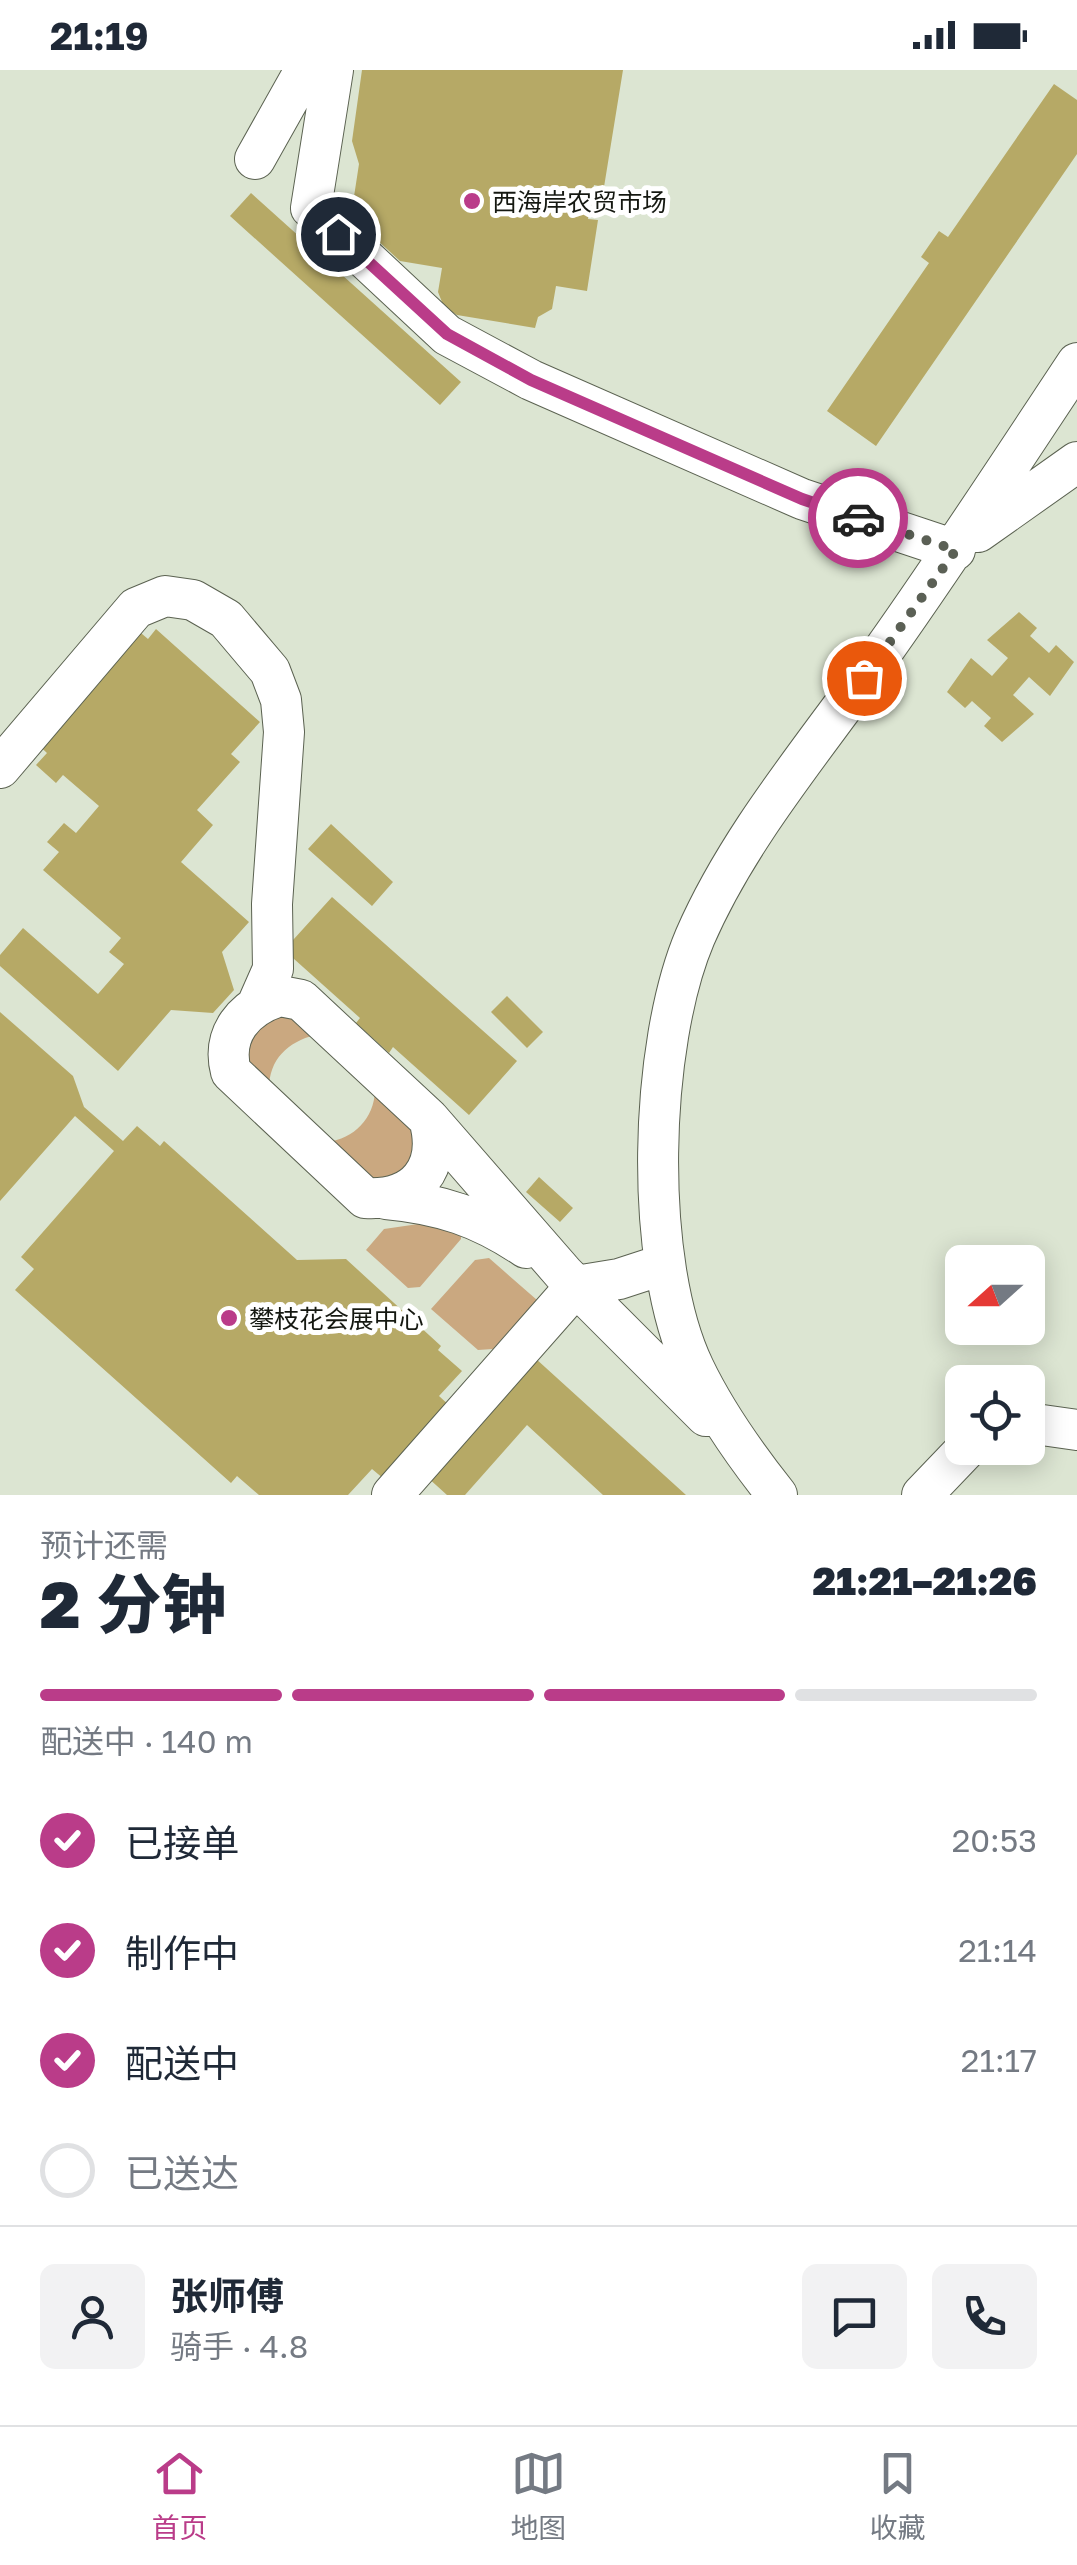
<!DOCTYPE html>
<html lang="zh">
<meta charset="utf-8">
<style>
body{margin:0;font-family:"Golos Text","Noto Sans SC",sans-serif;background:#f2f2f3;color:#1f2937;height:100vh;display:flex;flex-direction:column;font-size:38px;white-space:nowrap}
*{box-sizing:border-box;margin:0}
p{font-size:32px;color:#747a83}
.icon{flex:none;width:55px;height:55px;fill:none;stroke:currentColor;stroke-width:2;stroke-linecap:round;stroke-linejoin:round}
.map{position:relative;height:1425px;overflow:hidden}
.panel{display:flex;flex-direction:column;background:#fff;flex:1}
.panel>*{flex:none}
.needle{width:65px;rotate:249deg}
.tools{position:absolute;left:945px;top:1175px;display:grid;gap:20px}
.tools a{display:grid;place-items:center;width:100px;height:100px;border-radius:15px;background:#fff;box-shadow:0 5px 25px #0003;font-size:50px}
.pin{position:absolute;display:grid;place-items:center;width:85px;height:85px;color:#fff;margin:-42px;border:5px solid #fff;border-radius:50%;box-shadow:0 2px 10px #0007}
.courier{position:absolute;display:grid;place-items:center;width:100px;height:100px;margin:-50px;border:8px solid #ba3c89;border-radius:50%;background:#fff;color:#222;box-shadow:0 2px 12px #0007}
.summary em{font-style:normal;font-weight:800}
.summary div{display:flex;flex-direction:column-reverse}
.summary{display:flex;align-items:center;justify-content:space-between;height:170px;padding:0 40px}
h1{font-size:65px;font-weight:800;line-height:75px}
.bar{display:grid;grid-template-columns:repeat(4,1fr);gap:15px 10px;align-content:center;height:120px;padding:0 40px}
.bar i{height:12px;border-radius:8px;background:#e0e1e3}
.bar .active{background:#ba3c89}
.bar p{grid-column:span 4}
.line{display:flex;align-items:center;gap:25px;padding:0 40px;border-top:2px solid #e0e1e3}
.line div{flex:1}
.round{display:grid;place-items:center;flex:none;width:105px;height:105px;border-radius:15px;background:#f2f2f3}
ol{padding:0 40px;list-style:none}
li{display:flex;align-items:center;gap:30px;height:110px}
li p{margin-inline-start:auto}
li .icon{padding:10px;border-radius:50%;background:#ba3c89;color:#fff;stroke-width:4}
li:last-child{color:#747a83}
li i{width:55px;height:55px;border:5px solid #e0e1e3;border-radius:50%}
.status{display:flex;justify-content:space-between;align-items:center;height:70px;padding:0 50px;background:#fff;direction:ltr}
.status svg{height:28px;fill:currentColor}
.tabs{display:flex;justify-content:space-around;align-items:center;height:140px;border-top:2px solid #e0e1e3;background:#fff;font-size:28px;color:#747a83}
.tabs a{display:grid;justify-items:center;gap:5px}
.tabs .active{color:#ba3c89}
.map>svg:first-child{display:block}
</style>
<div class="status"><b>21:19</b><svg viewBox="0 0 49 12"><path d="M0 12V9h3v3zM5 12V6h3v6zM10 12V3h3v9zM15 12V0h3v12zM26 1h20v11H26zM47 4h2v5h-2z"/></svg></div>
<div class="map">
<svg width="1077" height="1425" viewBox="0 0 1077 1425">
<rect width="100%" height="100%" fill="#dce5d2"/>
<!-- green -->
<path fill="#caa880" d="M285,937l30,28c-27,7 -46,24 -46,54l-32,-29 33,-52z
M375,1021l50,45 1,16 -48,37 -51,-47c27,-3 47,-24 48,-51z
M446,1150l15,13v6l-41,48 -12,1 -42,-38 18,-21z
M489,1188l48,42 -44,49 -15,1 -47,-41 44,-49z"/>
<!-- building -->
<path fill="#b6a966" d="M362,0h261l-19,117 -10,-2 -6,34 10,1 -11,71 -31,-5 -4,23 -14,8 -3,11 -78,-13 -13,-8 -6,-15 4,-24 -42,-7 -49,-45 8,-52 -7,-23z
M1054,14l23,16v54l-201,292 -49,-35 102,-148 -8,-6 18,-26 9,6z
M251,123l210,189 -21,23 -210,-189z
M1019,542l18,16 -7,8 19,17 7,-8 18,17 -24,34 -21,-19 -16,18 21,19 -32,28 -18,-16 7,-8 -19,-17 -7,7 -18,-16 24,-34 21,18 16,-18 -21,-18z
M135,558l13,11 8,-10 104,93 -29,32 9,8 -43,48 16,15 -32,37 68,60 -27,30 12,38 -21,23 -42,-3 -53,61 -118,-105v-11l23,-27 75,66 26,-30 -15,-12 12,-14 -78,-68 16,-18 -12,-10 17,-19 12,10 23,-27 -36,-31 -7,8 -20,-18 11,-12 -12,-11z
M331,754l62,58 -21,24 -64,-57z
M332,827l185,164 -48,54 -76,-68 -4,6 -33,-30 4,-5 -76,-68z
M507,926l36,36 -16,16 -36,-36z
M0,942l73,64 11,31 39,34 14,-15 23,20 4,-5 133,119 49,-1 95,87 -3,4 24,21 -23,25 11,10 -66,73 -12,-10 -24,26h-89l-22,-19 -6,7 -216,-193 19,-21 -13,-12 93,-106 -39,-35 -75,85z
M539,1107l34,31 -13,14 -34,-30z
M535,1288l151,137h-83l-76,-70 -62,70h-18l-21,-19z"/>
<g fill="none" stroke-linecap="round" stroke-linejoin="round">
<!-- minor casing -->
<g stroke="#5b6251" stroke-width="42">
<path id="minor" d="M333,0l-22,138 136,127 84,45 271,119 153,51
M255,89l50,-89
M978,462l99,-70
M0,698l136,-160 29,-12 28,4 33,19 44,52 11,29 3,32 -12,172 1,65 -15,34
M280,926l21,4 128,119c14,49 -13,82 -64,79l-134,-126c-10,-38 13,-65 49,-76z
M429,1049l135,155 142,142
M386,1129c55,5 94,18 140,49
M1028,1353l49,7
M392,1425l184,-209 43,-7 46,-15
M777,1425c-31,-39 -61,-81 -83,-127 -51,-106 -45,-323 1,-431 43,-99 116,-185 178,-272 71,-99 137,-201 204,-302
M922,1425l45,-47"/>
</g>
<!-- minor -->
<use href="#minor" stroke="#fff" stroke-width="40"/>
</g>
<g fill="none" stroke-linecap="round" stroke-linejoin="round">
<!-- done -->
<path stroke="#5b6055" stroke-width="10" stroke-dasharray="0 18" d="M858,448l98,32 -92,128"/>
<!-- route -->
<path stroke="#ba3c89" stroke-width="12" d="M338,164l109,100 84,46 271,119 56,19"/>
</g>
<!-- markers -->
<g fill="#ba3c89" stroke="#fff" stroke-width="4">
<circle cx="472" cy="131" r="10"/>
<circle cx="229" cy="1248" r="10"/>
</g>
<g text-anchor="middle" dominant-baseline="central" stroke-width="10" stroke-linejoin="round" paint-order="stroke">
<!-- poi labels -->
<g font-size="25" fill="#151811" stroke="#fff" text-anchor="start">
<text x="492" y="131">西海岸农贸市场</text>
<text x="249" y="1248">攀枝花会展中心</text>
</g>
</g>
</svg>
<div class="tools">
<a><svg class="needle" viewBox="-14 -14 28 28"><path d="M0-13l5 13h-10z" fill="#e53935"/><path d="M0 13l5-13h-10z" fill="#747a83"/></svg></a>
<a><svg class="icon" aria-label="locate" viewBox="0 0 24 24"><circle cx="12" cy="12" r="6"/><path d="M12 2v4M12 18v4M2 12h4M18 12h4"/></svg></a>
</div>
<div class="pin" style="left:864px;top:608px;background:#ea580c"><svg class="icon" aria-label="bag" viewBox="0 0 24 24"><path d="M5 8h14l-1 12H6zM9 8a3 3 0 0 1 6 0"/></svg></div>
<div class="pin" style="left:338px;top:164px;background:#1f2937"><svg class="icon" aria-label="home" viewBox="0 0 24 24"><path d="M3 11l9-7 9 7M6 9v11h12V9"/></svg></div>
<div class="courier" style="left:858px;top:448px"><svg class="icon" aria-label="car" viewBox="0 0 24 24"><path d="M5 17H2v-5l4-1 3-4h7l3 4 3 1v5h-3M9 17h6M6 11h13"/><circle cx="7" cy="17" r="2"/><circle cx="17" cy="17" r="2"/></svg></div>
</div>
<section class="panel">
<div class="summary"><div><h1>2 分钟</h1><p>预计还需</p></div><em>21:21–21:26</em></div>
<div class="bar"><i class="active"></i><i class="active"></i><i class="active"></i><i></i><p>配送中 · 140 m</p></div>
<ol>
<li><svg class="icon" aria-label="check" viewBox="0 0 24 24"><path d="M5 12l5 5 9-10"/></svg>已接单<p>20:53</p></li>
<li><svg class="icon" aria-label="check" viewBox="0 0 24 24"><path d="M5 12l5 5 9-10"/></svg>制作中<p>21:14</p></li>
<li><svg class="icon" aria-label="check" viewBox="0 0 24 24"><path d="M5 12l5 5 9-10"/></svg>配送中<p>21:17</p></li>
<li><i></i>已送达</li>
</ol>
<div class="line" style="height:180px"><a class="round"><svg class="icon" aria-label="person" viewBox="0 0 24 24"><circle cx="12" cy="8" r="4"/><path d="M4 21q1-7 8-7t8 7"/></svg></a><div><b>张师傅</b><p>骑手 · 4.8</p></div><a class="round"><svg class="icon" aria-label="chat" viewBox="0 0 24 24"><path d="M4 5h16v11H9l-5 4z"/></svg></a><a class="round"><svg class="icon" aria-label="phone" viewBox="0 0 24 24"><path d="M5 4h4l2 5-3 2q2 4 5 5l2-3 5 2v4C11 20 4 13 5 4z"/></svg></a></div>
</section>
<nav class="tabs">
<a class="active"><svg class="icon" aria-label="home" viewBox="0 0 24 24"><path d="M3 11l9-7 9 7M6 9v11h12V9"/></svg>首页</a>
<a><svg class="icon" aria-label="map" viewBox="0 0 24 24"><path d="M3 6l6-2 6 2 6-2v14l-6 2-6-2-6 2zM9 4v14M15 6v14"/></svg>地图</a>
<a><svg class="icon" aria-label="saved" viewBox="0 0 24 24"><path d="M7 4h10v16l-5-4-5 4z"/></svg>收藏</a>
</nav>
